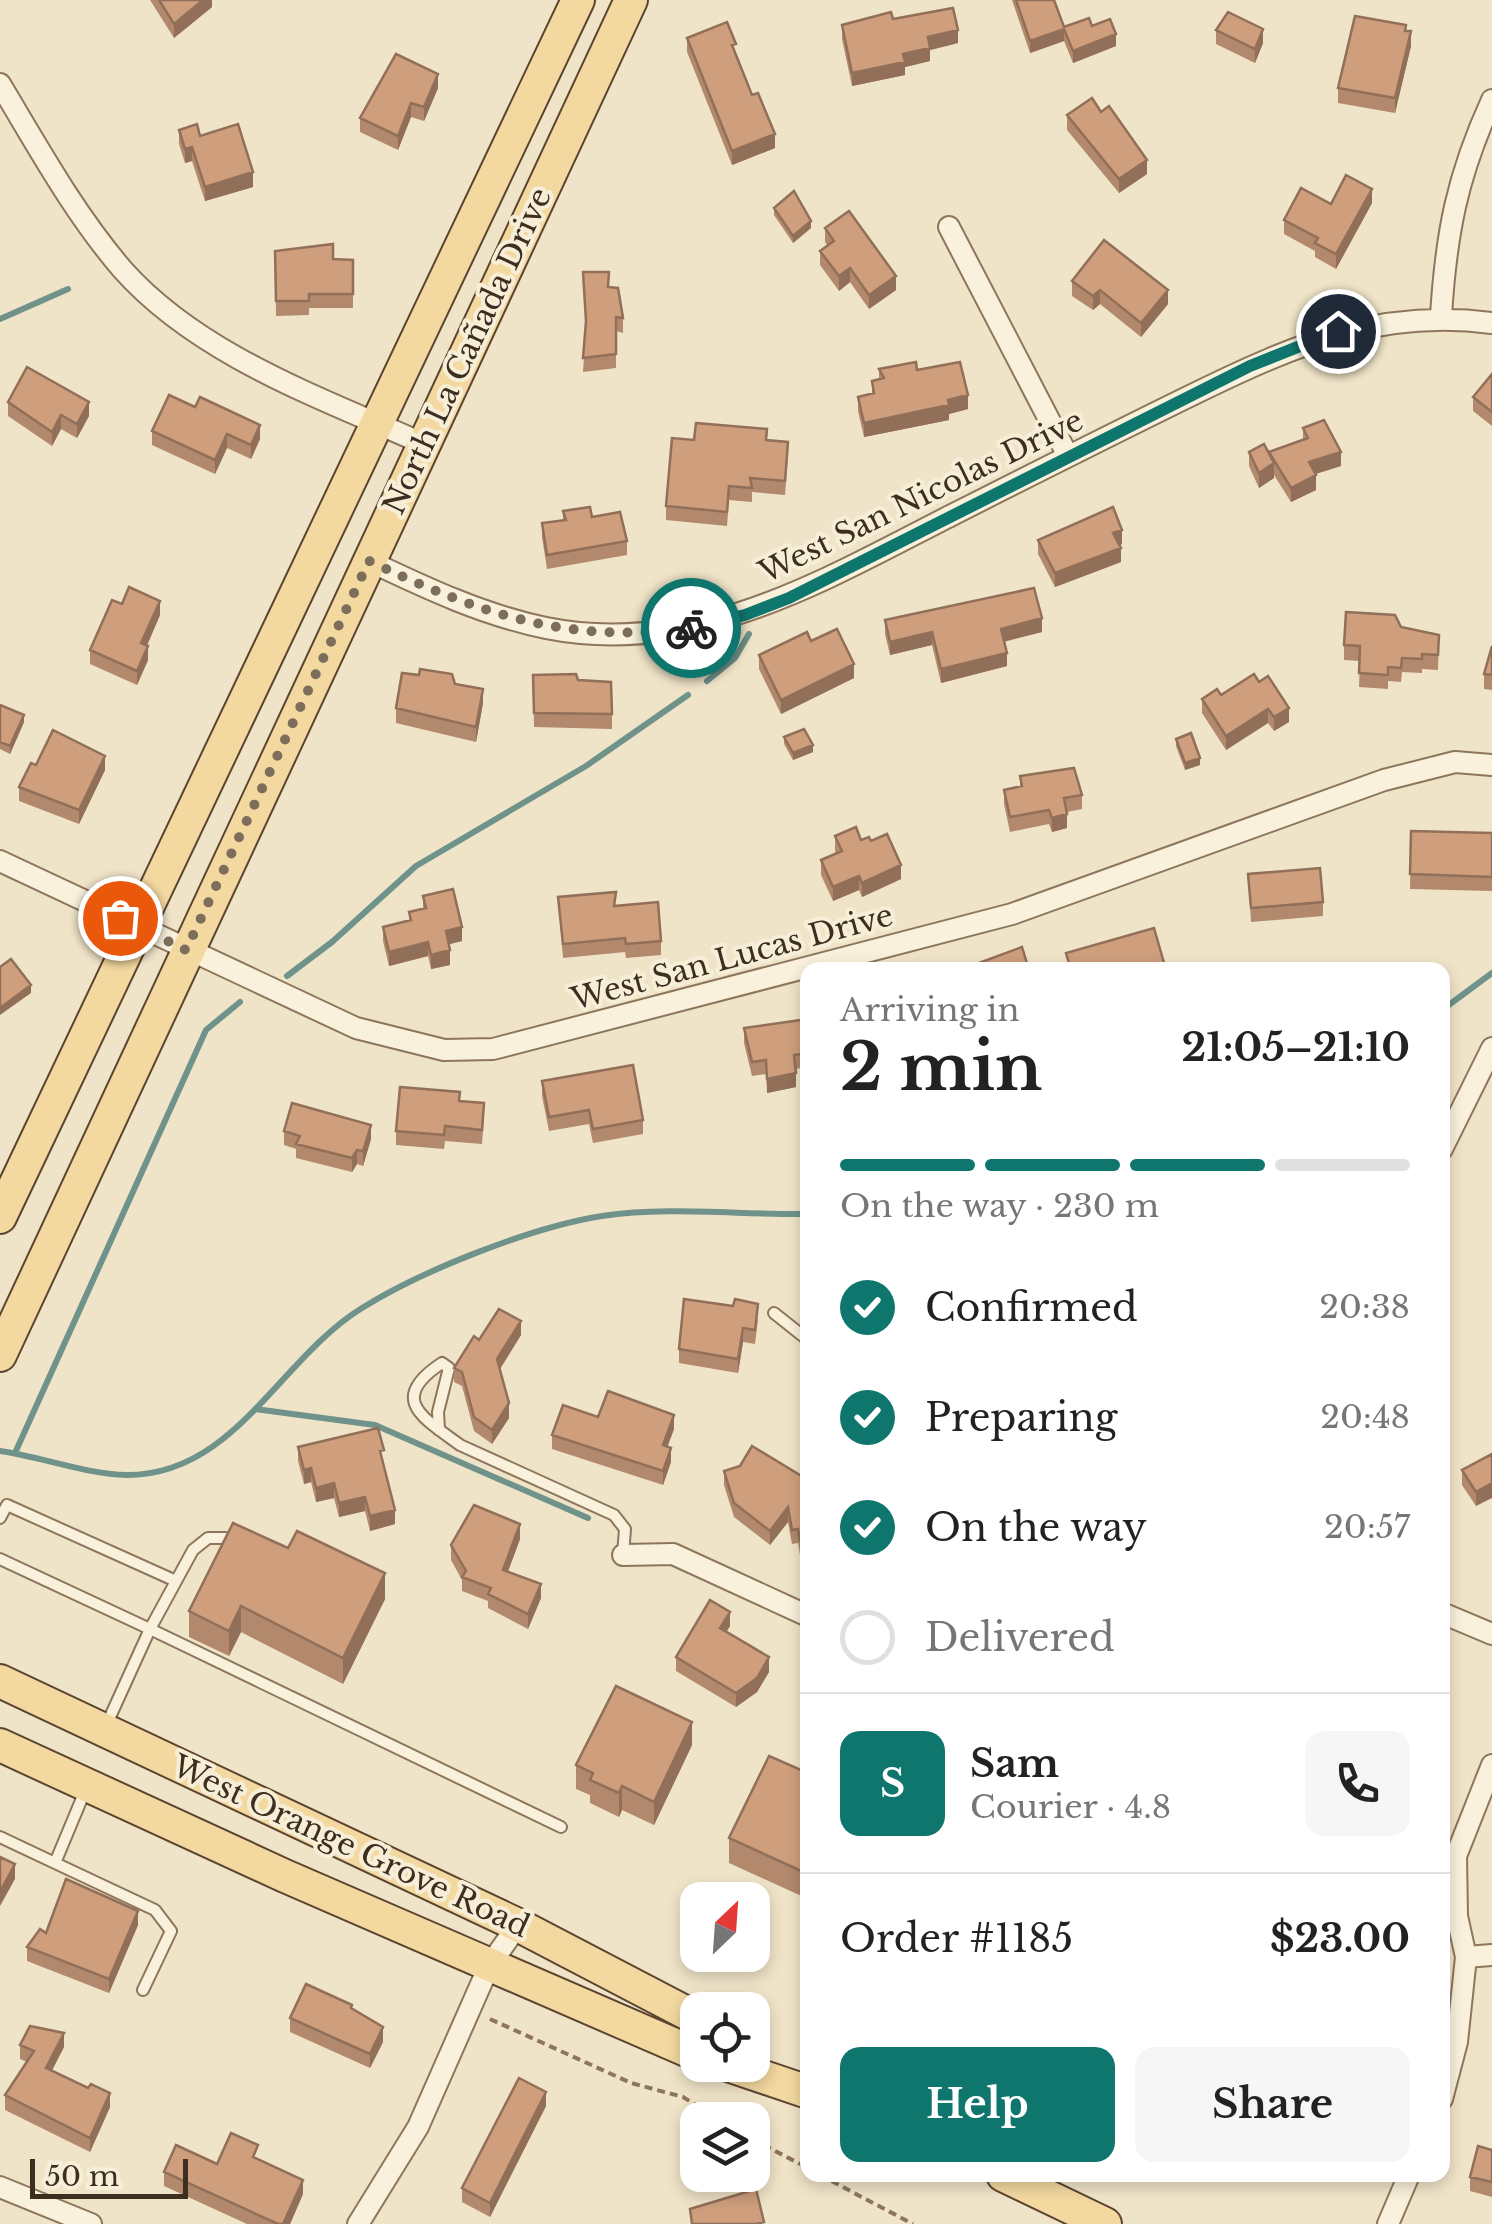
<!DOCTYPE html>
<meta charset="utf-8">
<style>
body{margin:0;font-family:"Libre Baskerville",serif;background:#f6f6f6;color:#222;height:100vh;display:flex;flex-direction:column;font-size:38px;white-space:nowrap}
*{box-sizing:border-box;margin:0}
p{font-size:32px;color:#767676}
.icon{flex:none;width:55px;height:55px;fill:none;stroke:currentColor;stroke-width:2;stroke-linecap:round;stroke-linejoin:round}
.map{position:relative;flex:1;overflow:hidden}
.panel{position:absolute;left:800px;top:962px;width:650px;height:1220px;display:flex;flex-direction:column;background:#fff;border-radius:20px;box-shadow:0 5px 15px #0003}
.panel>*{flex:none}
.needle{width:65px;rotate:25deg}
.controls{position:absolute;left:680px;top:1882px;display:grid;gap:20px}
.controls a{display:grid;place-items:center;width:90px;height:90px;border-radius:20px;background:#fff;box-shadow:0 5px 15px #0003;font-size:50px}
.scale{position:absolute;left:30px;bottom:25px;width:158px;box-sizing:border-box;padding-left:10px;border:5px solid #3d2e20;border-top:0;font-size:28px;line-height:35px;white-space:nowrap;color:#3d2e20;-webkit-text-stroke:8px #f7eed8;paint-order:stroke}
.pin{position:absolute;display:grid;place-items:center;width:85px;height:85px;color:#fff;margin:-42px;border:5px solid #fff;border-radius:50%;box-shadow:0 2px 10px #0007}
.courier{position:absolute;display:grid;place-items:center;width:100px;height:100px;margin:-50px;border:8px solid #0f766e;border-radius:50%;background:#fff;color:#222;box-shadow:0 2px 12px #0007}
.headline em{font-style:normal;font-weight:700}
.headline div{display:flex;flex-direction:column-reverse}
.headline{display:flex;align-items:center;justify-content:space-between;height:170px;padding:0 40px}
h1{font-size:65px;font-weight:700;line-height:75px}
.bar{display:grid;grid-template-columns:repeat(4,1fr);gap:15px 10px;align-content:center;height:120px;padding:0 40px}
.bar i{height:12px;border-radius:8px;background:#e0e0e0}
.bar .on{background:#0f766e}
.bar p{grid-column:span 4}
.line{display:flex;align-items:center;gap:25px;padding:0 40px;border-top:2px solid #e0e0e0}
.line div{flex:1}
.round{display:grid;place-items:center;flex:none;width:105px;height:105px;border-radius:20px;background:#f6f6f6}
ol{padding:0 40px;list-style:none}
li{display:flex;align-items:center;gap:30px;height:110px}
li p{margin-inline-start:auto}
li .icon{padding:10px;border-radius:50%;background:#0f766e;color:#fff;stroke-width:4}
li:last-child{color:#767676}
li i{width:55px;height:55px;border:5px solid #e0e0e0;border-radius:50%}
.cta{display:flex;gap:20px;margin-top:auto;padding:20px 40px}
.cta a{flex:1;height:115px;border-radius:20px;background:#0f766e;color:#fff;font-size:40px;font-weight:700;line-height:115px;text-align:center}
.cta a+a{background:#f6f6f6;color:#222}
.map>svg:first-child{display:block}
</style>
<div class="map">
<svg width="1492" height="2224" viewBox="0 0 1492 2224">
<rect width="100%" height="100%" fill="#f0e4c8"/>
<g fill="none" stroke-linecap="round" stroke-linejoin="round">
<!-- stream -->
<path stroke="#6f938a" stroke-width="6" d="M0,319l68,-30
M707,681l28,-23 14,-24
M287,976l45,-34 84,-76 170,-100 102,-71
M1442,1010l50,-37
M255,1409l120,16 213,93
M0,1451c42,6 85,23 127,24 108,0 152,-116 235,-167 61,-38 170,-81 240,-92 68,-10 137,-1 206,-2
M15,1453l191,-423 34,-28"/>
<!-- service casing -->
<g stroke="#8d765c" stroke-width="14">
<path id="service" d="M774,1313l34,27
M439,1430l-1,-18 11,-44 -7,-5c-55,36 -19,55 18,82l154,70 11,14 -2,26
M0,1518l7,-13 169,76
M236,1538h-28l-15,12 -43,79 411,198
M0,1559l150,70 -45,99
M0,1837l55,26 30,-72
M55,1863l100,47 16,21 -28,59"/>
</g>
<!-- minor casing -->
<g stroke="#8d765c" stroke-width="24">
<path id="minor" d="M0,84c38,63 74,129 122,185 76,86 199,129 302,175
M949,227l119,229
M1441,316c5,-82 16,-140 51,-216
M369,561c57,27 114,54 177,67 150,30 278,-48 406,-113 81,-41 162,-82 244,-122 98,-48 185,-85 296,-70
M0,861l356,167 88,22 49,-1 519,-135 372,-134 71,-18 37,3
M1442,1149l50,-101
M623,1555l50,-1 135,62
M1442,1613l50,21
M1466,1957l26,-2
M1442,2099l15,-57 9,-85 -9,-41 -1,-60 36,-91
M0,2187l91,37
M358,2224l60,-97 71,-161 29,-41
M1388,2224l21,-49"/>
</g>
<!-- primary casing -->
<g stroke="#5b4430" stroke-width="36">
<path id="primary" d="M0,1217l578,-1217
M0,1355l631,-1355
M0,1681l518,244 180,94
M0,1745l285,131 413,179
M728,2065l80,27
M1003,2175l102,49"/>
</g>
<!-- path -->
<path stroke="#8d765c" stroke-width="4" stroke-dasharray="8 5" stroke-linecap="butt" d="M490,2019l141,64 52,14 37,23
M752,2139l56,29
M820,2175l93,49"/>
<!-- service -->
<use href="#service" stroke="#faf1dc" stroke-width="10"/>
<!-- minor -->
<use href="#minor" stroke="#faf1dc" stroke-width="20"/>
<!-- primary -->
<use href="#primary" stroke="#f3d9a0" stroke-width="32"/>
</g>
<!-- wall -->
<path fill="#b2896c" d="M150,0h62v7l-38,31z
M1012,0h42l10,27 28,-1 24,20 -43,17 -9,-22 -34,12z
M893,19l65,24 -28,7v11l-25,6v8l-53,11 -10,-47v-14z
M1216,30l47,13 -8,20 -39,-19z
M1406,31l5,15 -16,67 -57,-10v-15z
M687,38l49,17 39,93 -43,17 -45,-113z
M438,88l-14,33 -13,-4 -13,33 -38,-18v-14z
M1067,115l80,59 -28,19 -52,-63z
M179,130l21,6 53,51 -48,14 -13,-40 -7,2 -6,-19z
M1372,203l-36,66 -21,-12v-6l-31,-17v-14l47,-16z
M774,208l37,20 -18,15 -19,-28z
M825,228l71,62 -27,19 -19,-27 -11,9 -19,-26v-14l7,-6 -2,-3z
M275,251l58,8 20,1v48h-44v7l-33,1z
M583,272l26,15 14,31v15l-7,-2v37l-33,4 3,-45z
M1072,281l96,23 -27,33 -41,-33 -7,6 -21,-14z
M879,369l38,1 51,39 -19,5v6l-85,17 -6,-26v-14l14,-3v-13l7,-2z
M1492,374v52l-19,-15v-14z
M8,402l81,14 -12,22 -16,-9 -9,17 -44,-30z
M195,407l65,32 -9,20 -24,-11 -12,26 -63,-29v-14z
M1303,428l38,38 -26,8 1,16 -25,12 -17,-27v3l-15,10 -10,-22v-14l20,1 34,-13z
M694,440h73l21,16 -3,39 -33,-3v10l-23,-2 -2,26 -61,-6v-14z
M563,511l29,6 35,24v14l-80,14 -5,-32v-14l21,-3z
M1038,540l84,4 -2,1 1,17 -66,25 -17,-33z
M122,604l38,11 -13,31 1,14 -11,25 -47,-21v-14z
M885,620l157,12 -38,10 3,24 -66,17 -9,-38 -42,10 -5,-21z
M1401,627l38,8 -1,35 -16,-1v4l-20,-1 -1,10 -13,-1v8l-29,-2 1,-26 -16,-1v-15z
M1492,646v44l-8,-1v-15z
M759,655l95,23 -73,36 -22,-45z
M533,675l45,5 34,34v15l-78,-2z
M1259,682l30,40 -15,9 -6,-8 -42,27 -24,-37v-14l19,-4z
M455,684l28,19 -7,39 -80,-19v-15z
M0,705l24,17 -14,32 -10,-5z
M784,737l29,15 -20,8 -9,-16z
M1176,739l24,26 -15,5 -9,-24z
M36,765l69,5 -26,54 -60,-23v-14z
M1020,776l62,19v14l-15,3v16l-15,4 -3,-8 -39,8 -6,-28v-14l16,-3z
M1411,831l81,2v58l-82,-2z
M835,836l36,5 30,38 -39,18 -3,-7 -26,11 -12,-26v-15l15,-6 -1,-4z
M1248,874l75,28v14l-72,6z
M423,896l39,45 -13,3 1,21 -19,4 -3,-13 -39,10 -6,-25v-14l26,-7v-8l14,-3z
M558,897l58,8 45,36v14l-35,3 -1,-6 -62,6z
M808,1019v48l-13,2 1,18 -29,6 -1,-19 -14,2 -8,-33v-15z
M542,1081l101,39v14l-50,9 -4,-19 -40,7 -7,-35z
M484,1117l-2,27 -37,-3 -1,8 -48,-4v-14z
M284,1131l87,8 -8,27 -6,-2 -5,8 -56,-14v-9l-12,-4z
M758,1319l-3,25 -12,-2 -5,31 -59,-10v-14z
M521,1335l-22,34 10,49 -17,26 -18,-13 -12,-45 -8,-4v-14l25,-28z
M598,1417l76,12 -7,17 4,16 -8,23 -111,-36v-14z
M298,1447l85,17 12,60 -25,7 -5,-20 -26,6 -5,-19 -18,4 -5,-20 -7,2 -6,-23z
M1492,1454l-16,52 -14,-21v-15z
M724,1471l84,9v74l-8,1 -2,-12 -6,1 -4,-22 -18,23 -36,-28 -10,-32z
M233,1523l152,76 -42,85 -102,-52 -12,24 -40,-19v-26z
M520,1539l-12,33 33,26 -13,31 -40,-21v-7l-26,-10v-11l-11,-20v-15z
M730,1626l-4,6 43,40 -12,20 -21,15 -60,-36v-14z
M808,1701v26l-5,-3v-14z
M692,1745l-38,80 -32,-15 -3,7 -29,-14v-8l-14,-6v-24z
M808,1773v126l-79,-36v-25z
M138,1925l-29,68 -82,-32v-14l19,-14z
M352,2009l31,33 -13,26 -80,-36v-14z
M20,2045l44,2 -12,23 36,18 22,19 -20,45 -85,-42v-15l22,-33 -7,-3z
M546,2106l-56,111 -28,-15v-14z
M1492,2150v47l-22,-6v-14z
M258,2159l45,35 -13,30h-43l-83,-38v-14z"/>
<!-- shaded-wall -->
<path fill="#916f58" d="M203,0h9v7l-38,31v-14z
M1064,29v12l-34,12v-12z
M1263,29v14l-8,20v-14z
M958,30v13l-28,7v11l-25,6v8l-53,11v-13l51,-19 25,-17z
M1411,31v15l-16,67v-15z
M1116,34v12l-43,17v-12z
M438,74v14l-14,33v-14z
M411,103v14l-13,33v-14z
M775,134v14l-43,17v-14z
M192,147v14l-7,2v-14z
M1147,160v14l-28,19v-14z
M253,172v15l-48,14v-14z
M1372,189v14l-36,66v-15z
M811,221v7l-18,15v-7z
M850,268v14l-11,9v-15z
M896,276v14l-27,19v-14z
M1100,290v14l-7,6v-14z
M1168,290v14l-27,33v-14z
M968,395v14l-19,5v6l-85,17v-14z
M89,402v14l-12,22v-14z
M61,415v14l-9,17v-14z
M260,425v14l-9,20v-14z
M227,434v14l-12,26v-14z
M1341,452v14l-32,10v-14z
M1274,463v15l-15,10v-15z
M1316,475v15l-25,12v-14z
M1122,530v14l-9,4v-15z
M1121,548v14l-66,25v-14z
M160,601v14l-19,43v-15z
M1042,618v14l-41,10v-13z
M932,632v13l-42,10v-13z
M148,646v14l-11,25v-14z
M1007,653v13l-66,17v-14z
M854,664v14l-73,36v-14z
M483,689v14l-7,39v-15z
M1289,708v14l-15,9v-14z
M1268,709v14l-42,27v-14z
M24,715v7l-14,32v-8z
M813,745v7l-20,8v-7z
M105,756v14l-26,54v-14z
M1200,758v7l-15,5v-7z
M1067,814v14l-15,4v-14z
M901,865v14l-39,18v-14z
M859,876v14l-26,11v-14z
M462,927v14l-16,4v-14z
M428,942v14l-39,10v-14z
M450,950v15l-19,4v-14z
M31,985v8l-31,22v-7z
M796,1073v14l-29,6v-14z
M371,1125v14l-8,27v-15z
M357,1150v14l-5,8v-14z
M521,1321v14l-24,39v-15z
M743,1328v14l-5,31v-14z
M509,1403v15l-17,26v-14z
M674,1415v14l-11,30v-14z
M671,1448v14l-8,23v-14z
M311,1468v14l-7,2v-14z
M334,1483v15l-18,4v-14z
M1492,1483v15l-16,8v-14z
M365,1497v14l-26,6v-14z
M788,1507v15l-18,23v-14z
M395,1510v14l-25,7v-15z
M520,1524v15l-17,45v-14z
M385,1573v26l-42,85v-26z
M541,1584v14l-13,31v-15z
M241,1606v26l-12,24v-25z
M730,1612v14l-10,16v-14z
M769,1657v15l-12,20 -21,15v-14z
M692,1722v23l-38,80v-23z
M622,1786v24l-3,7v-24z
M15,1864v15l-15,27v-14z
M138,1911v14l-29,68v-14z
M383,2027v15l-13,26v-14z
M64,2033v14l-18,35v-14z
M546,2092v14l-56,111v-14z
M110,2093v14l-20,45v-14z
M303,2180v14l-13,30h-7z"/>
<!-- building -->
<path fill="#cf9f7d" stroke="#916f58" stroke-width="2.5" d="M159,0h44l-29,24z
M1016,0h38l10,27 25,-9 3,8 18,-7 6,15 -43,17 -9,-22 -34,12z
M953,8l5,22 -30,7 2,11 -27,6 2,8 -53,11 -10,-48 49,-13 2,7z
M1228,12l35,17 -8,20 -39,-19z
M1355,16l51,9 -1,6h6l-16,67 -57,-10z
M727,22l9,22 -4,1 20,50 6,-2 17,41 -43,17 -45,-113z
M396,54l42,20 -14,33 -13,-4 -13,33 -38,-18z
M1092,98l9,14 8,-6 38,54 -28,19 -52,-64z
M197,124l3,12 38,-12 15,48 -48,15 -13,-40 -7,2 -6,-19z
M1346,175l26,14 -36,65 -21,-11 3,-5 -34,-18 17,-32 30,16z
M794,191l17,30 -18,15 -19,-28z
M849,211l47,65 -27,19 -19,-27 -11,8 -19,-25 14,-10 -9,-13z
M1104,240l64,50 -27,33 -41,-33 -7,6 -21,-15z
M333,244v15l20,1v34h-44v7h-33l-1,-50z
M583,272h26l-1,15 10,1 5,30 -7,-1v37l-33,4 3,-37z
M916,362l1,8 43,-8 8,33 -20,5 1,5 -85,18 -6,-26 16,-4 -2,-12 12,-3 -5,-9z
M27,367l62,35 -12,22 -16,-9 -9,17 -44,-30z
M1492,374v38l-19,-15z
M169,395l26,12 5,-10 60,28 -9,20 -24,-11 -12,26 -63,-29z
M1324,420l17,32 -32,10 7,13 -25,13 -22,-36 39,-14 -5,-10z
M696,423l71,6 -1,11 22,2 -3,39 -35,-3 2,10 -23,-2 -2,26 -61,-6 6,-68 22,2z
M1264,444l10,19 -15,10 -10,-21z
M590,507l2,10 28,-5 7,29 -80,14 -5,-32 24,-3 -3,-9z
M1113,507l9,23 -9,3 8,15 -66,25 -17,-33z
M129,587l31,14 -19,42 7,3 -11,25 -47,-21 22,-50 10,4z
M1034,588l8,30 -41,11 6,24 -66,16 -9,-37 -42,10 -5,-22z
M1346,612l49,3 6,12 38,8 -1,20 -16,-1v5l-20,-1 -1,10 -13,-1v8l-29,-2 1,-27 -16,-1z
M837,629l17,35 -73,36 -22,-45 48,-23 4,9z
M1492,646v29l-8,-1z
M420,669l32,5 3,10 28,5 -7,38 -80,-19 6,-35 17,2z
M576,674l2,6 33,2 1,32 -78,-1 -1,-38z
M1254,674l5,8 9,-6 21,32 -15,9 -6,-8 -42,27 -24,-37 15,-10 4,6z
M0,705l24,10 -14,31 -10,-4z
M804,729l9,16 -20,8 -9,-16z
M53,730l52,26 -26,54 -60,-23 12,-24 5,2z
M1191,733l9,25 -15,5 -9,-24z
M1074,768l8,27 -18,3 3,16 -15,4 -3,-8 -39,7 -6,-27 18,-4 -2,-10z
M856,827l5,13 8,-3 2,4 16,-7 14,31 -39,18 -3,-7 -26,11 -12,-27 21,-9 -7,-15z
M1411,831l81,2v44l-82,-3z
M1320,868l3,34 -72,6 -3,-34z
M453,889l9,38 -16,4 4,19 -19,5 -3,-13 -39,10 -6,-25 28,-7 -2,-8 17,-4 -3,-12z
M616,892l-2,14 44,-4 3,39 -35,3 -1,-6 -62,6 -5,-47z
M1154,928l12,42h-95l-5,-17z
M1022,947l7,23h-69z
M11,959l20,26 -31,23v-41z
M808,1019v34l-14,2 2,18 -29,6 -1,-19 -14,2 -8,-34z
M633,1065l10,55 -50,9 -4,-19 -40,7 -7,-36z
M400,1087l60,5 -1,9 25,2 -2,27 -37,-4 -1,9 -48,-4z
M292,1103l79,22 -8,26 -6,-1 -5,8 -56,-14 4,-8 -16,-5z
M684,1299l49,7 2,-7 23,5 -3,26 -12,-2 -5,31 -59,-10z
M499,1309l22,12 -24,38 12,44 -17,27 -18,-13 -12,-45 -8,-4 20,-32 5,4z
M608,1391l66,24 -11,30 8,3 -8,23 -111,-36 11,-30 35,12z
M378,1428l6,22 -4,1 15,59 -25,6 -5,-19 -26,6 -5,-20 -18,5 -5,-20 -7,2 -6,-23z
M752,1446l56,34v59l-8,2 -2,-12 -6,1 -4,-23 -18,24 -36,-28 -10,-32 16,-5z
M1492,1454v29l-16,9 -14,-22z
M474,1505l46,19 -17,46 38,14 -13,30 -40,-20 3,-6 -29,-11 4,-6 -15,-26z
M233,1523l55,25 9,-17 88,42 -42,85 -102,-52 -12,25 -40,-20z
M710,1600l20,12 -10,16 49,29 -12,21 -21,15 -60,-36z
M616,1686l76,36 -38,80 -32,-16 -3,7 -29,-13 3,-7 -17,-8z
M769,1756l39,17v101l-79,-36z
M0,1857l15,7 -15,28z
M66,1879l72,32 -29,68 -82,-32 13,-18 6,4z
M306,1984l46,21 -1,3 32,19 -13,27 -80,-36z
M30,2026l34,7 -18,35 42,20 3,-4 19,9 -20,45 -85,-43 29,-44 -14,-6z
M519,2078l27,14 -56,111 -28,-15z
M231,2133l27,12 -5,12 50,23 -20,44h-5l-114,-52 12,-27 41,19z
M1478,2146l14,4v32l-22,-5z
M756,2189l8,33 -8,2h-64l-2,-15z"/>
<g fill="none" stroke-linecap="round" stroke-linejoin="round">
<!-- done -->
<path stroke="#7c6e5b" stroke-width="10" stroke-dasharray="0 18" d="M120,918l66,32 183,-389c110,52 198,84 322,67"/>
<!-- route -->
<path stroke="#0f766e" stroke-width="12" d="M691,628l54,-13 44,-17 461,-232 88,-35"/>
</g>
<g text-anchor="middle" dominant-baseline="central" stroke-width="8" stroke-linejoin="round" paint-order="stroke">
<!-- street labels -->
<g font-size="30" fill="#3d2e20" stroke="#f7eed8">
<text transform="translate(467 351) rotate(-65)">North La Cañada Drive</text>
<text transform="translate(921 496) rotate(-26)">West San Nicolas Drive</text>
<text transform="translate(732 957) rotate(-15)">West San Lucas Drive</text>
<text transform="translate(351 1846) rotate(25)">West Orange Grove Road</text>
</g>
</g>
</svg>
<div class="controls">
<a><svg class="needle" viewBox="-14 -14 28 28"><path d="M0-13l5 13h-10z" fill="#e53935"/><path d="M0 13l5-13h-10z" fill="#767676"/></svg></a>
<a><svg class="icon" aria-label="locate" viewBox="0 0 24 24"><circle cx="12" cy="12" r="6"/><path d="M12 2v4M12 18v4M2 12h4M18 12h4"/></svg></a>
<a><svg class="icon" aria-label="layers" viewBox="0 0 24 24"><path d="M12 4l9 5-9 5-9-5zM3 14l9 5 9-5"/></svg></a>
</div>
<div class="scale">50 m</div>
<div class="pin" style="left:120px;top:918px;background:#ea580c"><svg class="icon" aria-label="bag" viewBox="0 0 24 24"><path d="M5 8h14l-1 12H6zM9 8a3 3 0 0 1 6 0"/></svg></div>
<div class="pin" style="left:1338px;top:331px;background:#1f2937"><svg class="icon" aria-label="home" viewBox="0 0 24 24"><path d="M3 11l9-7 9 7M6 9v11h12V9"/></svg></div>
<div class="courier" style="left:691px;top:628px"><svg class="icon" aria-label="bike" viewBox="0 0 24 24"><circle cx="6" cy="16" r="4"/><circle cx="18" cy="16" r="4"/><path d="M6 16l4-8h5l3 8M10 8l3 8H6M13 5h3"/></svg></div>
<section class="panel">
<div class="headline"><div><h1>2 min</h1><p>Arriving in</p></div><em>21:05–21:10</em></div>
<div class="bar"><i class="on"></i><i class="on"></i><i class="on"></i><i></i><p>On the way · 230 m</p></div>
<ol>
<li><svg class="icon" aria-label="check" viewBox="0 0 24 24"><path d="M5 12l5 5 9-10"/></svg>Confirmed<p>20:38</p></li>
<li><svg class="icon" aria-label="check" viewBox="0 0 24 24"><path d="M5 12l5 5 9-10"/></svg>Preparing<p>20:48</p></li>
<li><svg class="icon" aria-label="check" viewBox="0 0 24 24"><path d="M5 12l5 5 9-10"/></svg>On the way<p>20:57</p></li>
<li><i></i>Delivered</li>
</ol>
<div class="line" style="height:180px"><b class="round" style="background:#0f766e;color:#fff">S</b><div><b>Sam</b><p>Courier · 4.8</p></div><a class="round"><svg class="icon" aria-label="phone" viewBox="0 0 24 24"><path d="M5 4h4l2 5-3 2q2 4 5 5l2-3 5 2v4C11 20 4 13 5 4z"/></svg></a></div>
<div class="line" style="height:130px"><div>Order #1185</div><b>$23.00</b></div>
<div class="cta"><a>Help</a><a>Share</a></div>
</section>
</div>
